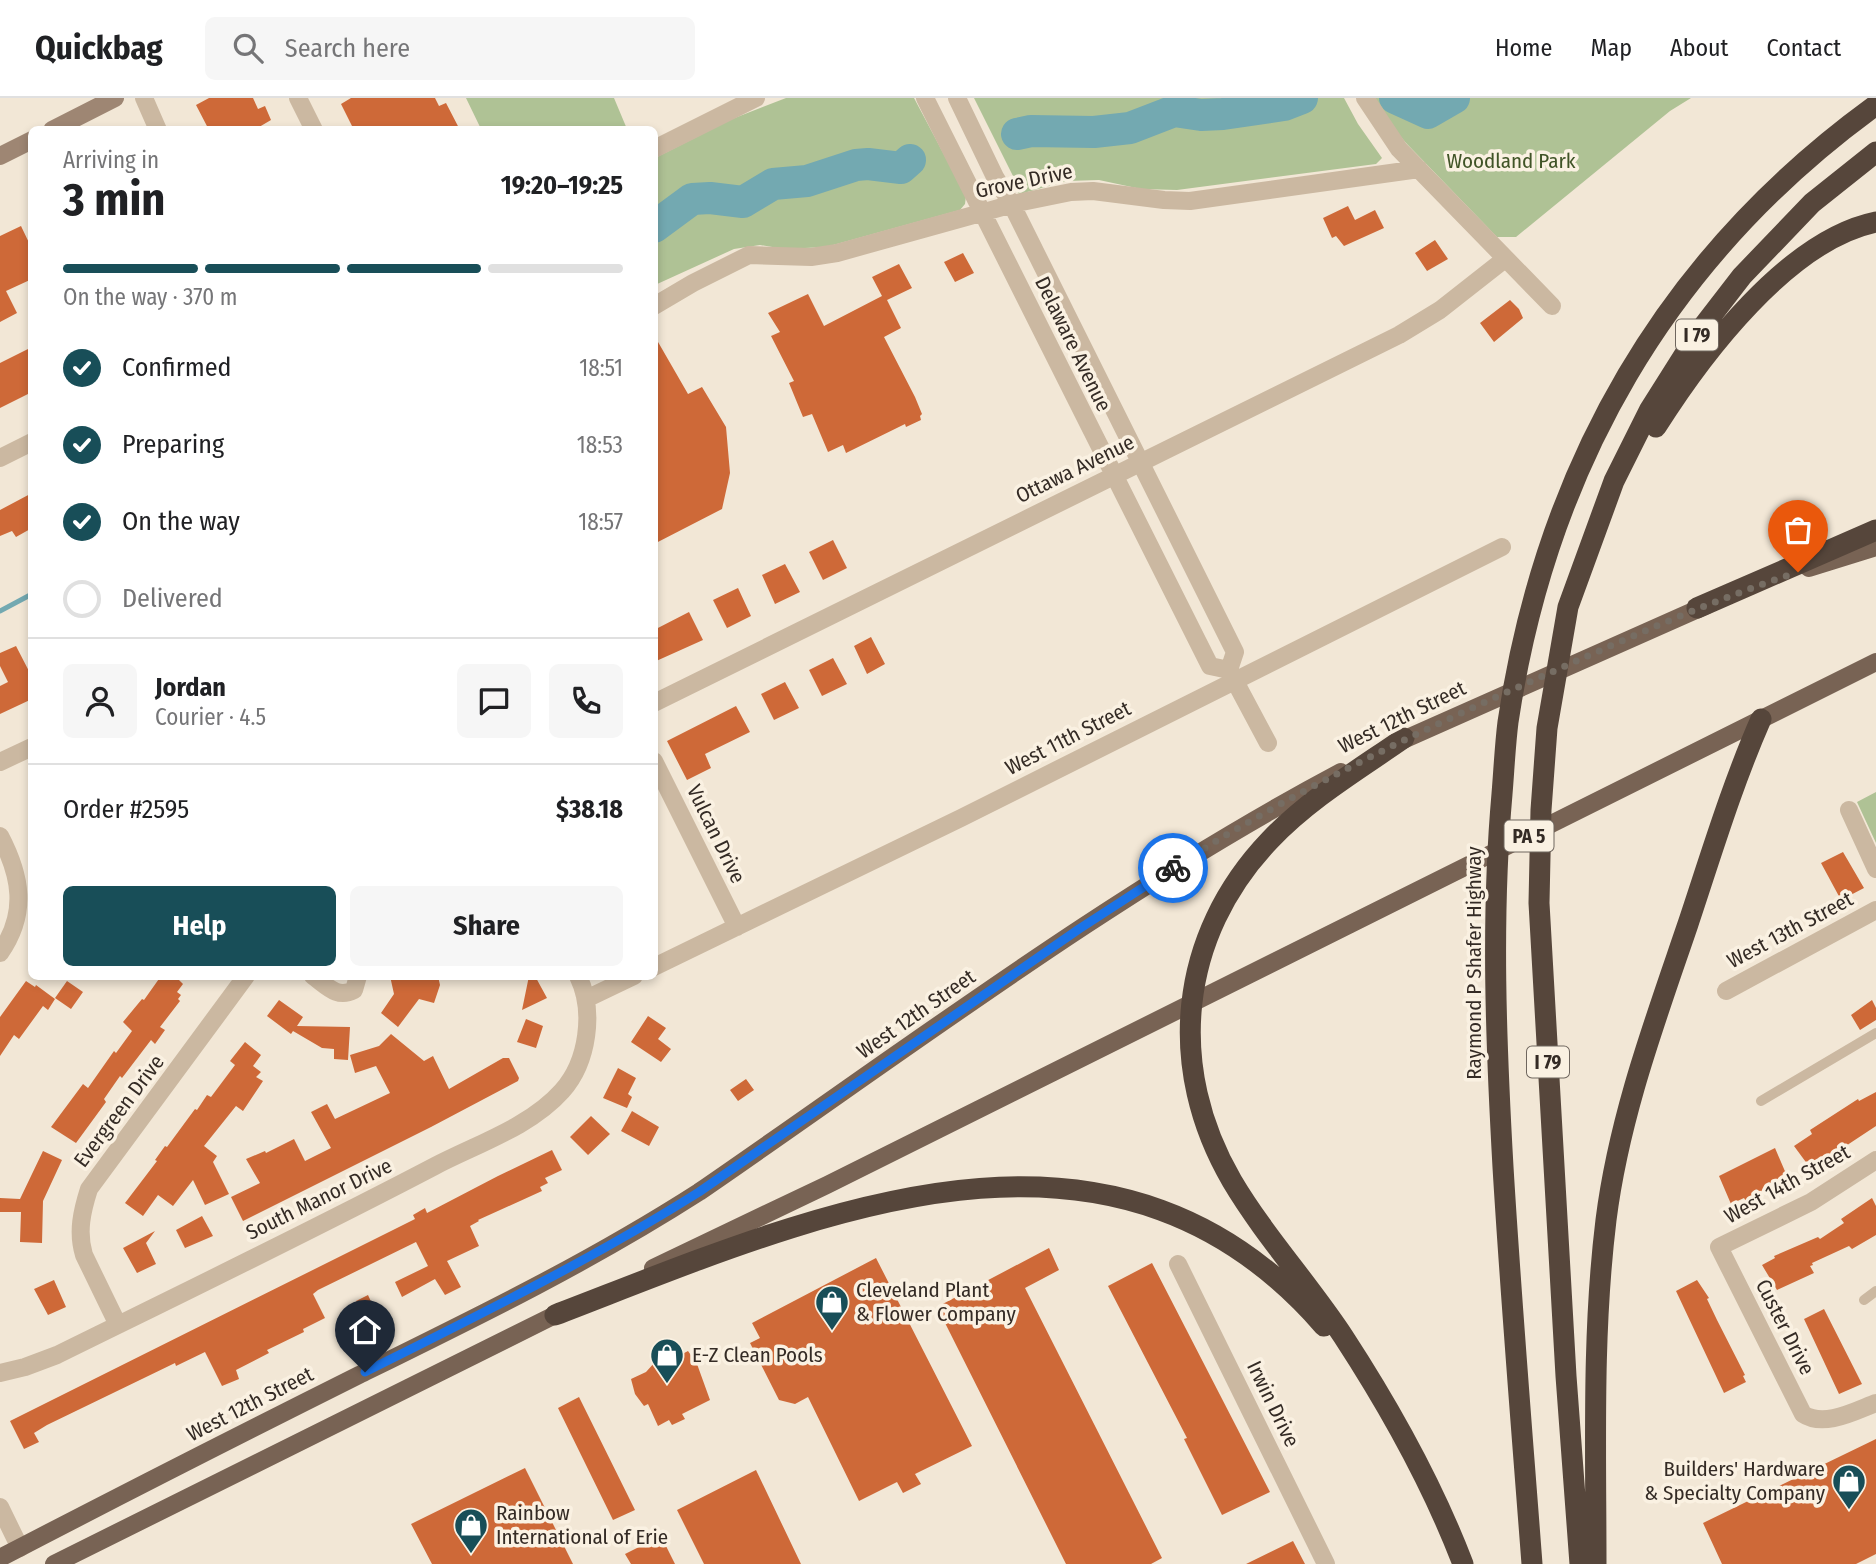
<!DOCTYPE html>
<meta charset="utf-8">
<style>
body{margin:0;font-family:"Fira Sans Condensed",sans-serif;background:#f6f6f6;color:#202124;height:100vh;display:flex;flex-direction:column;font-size:26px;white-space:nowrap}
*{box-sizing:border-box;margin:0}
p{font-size:23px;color:#757577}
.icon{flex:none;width:38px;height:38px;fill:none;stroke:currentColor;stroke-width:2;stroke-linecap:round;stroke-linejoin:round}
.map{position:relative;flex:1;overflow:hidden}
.details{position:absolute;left:28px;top:28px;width:630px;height:854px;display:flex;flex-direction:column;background:#fff;border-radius:10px;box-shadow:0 4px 10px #0003}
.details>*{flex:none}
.pin{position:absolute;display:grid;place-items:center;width:60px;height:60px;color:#fff;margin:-72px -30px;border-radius:50% 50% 50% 0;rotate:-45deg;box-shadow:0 0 7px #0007}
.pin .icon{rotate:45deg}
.courier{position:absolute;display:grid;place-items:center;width:70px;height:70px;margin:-35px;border:5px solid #1a73e8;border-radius:50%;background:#fff;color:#222;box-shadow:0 2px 9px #0007}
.head em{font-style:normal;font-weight:700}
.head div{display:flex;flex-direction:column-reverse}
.head{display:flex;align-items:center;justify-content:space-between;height:119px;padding:0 35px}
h1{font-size:46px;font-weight:700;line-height:52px}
.bar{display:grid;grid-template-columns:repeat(4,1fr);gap:10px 7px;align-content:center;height:84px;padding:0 35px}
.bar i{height:9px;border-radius:5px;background:#e0e0e0}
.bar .active{background:#184e58}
.bar p{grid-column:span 4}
.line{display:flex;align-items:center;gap:18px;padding:0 35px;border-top:2px solid #e0e0e0}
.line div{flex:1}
.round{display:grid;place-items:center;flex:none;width:74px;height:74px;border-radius:10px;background:#f6f6f6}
ol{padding:0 35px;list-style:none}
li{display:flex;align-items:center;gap:21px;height:77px}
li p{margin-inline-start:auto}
li .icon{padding:7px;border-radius:50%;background:#184e58;color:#fff;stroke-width:4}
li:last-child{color:#757577}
li i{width:38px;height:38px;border:4px solid #e0e0e0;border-radius:50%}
.cta{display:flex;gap:14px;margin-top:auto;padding:14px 35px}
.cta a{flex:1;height:80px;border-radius:10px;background:#184e58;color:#fff;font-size:28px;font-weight:700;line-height:80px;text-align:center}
.cta a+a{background:#f6f6f6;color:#202124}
header{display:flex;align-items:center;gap:42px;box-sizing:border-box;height:98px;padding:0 35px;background:#fff;border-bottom:2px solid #e0e0e0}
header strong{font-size:33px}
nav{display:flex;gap:38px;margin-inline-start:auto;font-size:24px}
.search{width:490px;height:63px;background:#f6f6f6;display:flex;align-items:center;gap:18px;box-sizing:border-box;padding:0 24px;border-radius:10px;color:#757577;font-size:26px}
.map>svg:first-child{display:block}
</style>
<header>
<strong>Quickbag</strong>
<div class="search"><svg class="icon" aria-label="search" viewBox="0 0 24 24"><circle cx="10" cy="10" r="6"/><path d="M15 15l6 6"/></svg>Search here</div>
<nav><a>Home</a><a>Map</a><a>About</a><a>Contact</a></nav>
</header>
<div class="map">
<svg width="1876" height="1466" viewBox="0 0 1876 1466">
<rect width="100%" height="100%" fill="#f2e7d6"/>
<!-- green -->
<path fill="#afc295" d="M466,0h148l13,31h-146z
M786,0h128l52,98 -1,8 -5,6 -134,37 -42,2 -24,-4 -26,4 -79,36v-127l77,-39z
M974,0h370l14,26 24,34 -6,6 -199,26 -36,-1 -42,-9 -32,1 -47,13 -2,-1 -2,-11z
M1375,0h316l-21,13 -154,126h-19l-91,-94 -16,-19z
M1876,694v51l-19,-41z"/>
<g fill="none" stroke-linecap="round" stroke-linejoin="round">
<!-- stream -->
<path stroke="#73a9b1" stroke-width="5" d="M0,513l32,-17"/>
<!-- river -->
<path stroke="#73a9b1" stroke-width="32" d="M1395,0l33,15 26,-15
M1017,36l14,-3 63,1 36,-4 44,-17 27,4 22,-1 61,-9 18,-7
M654,129l38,-28 18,-1 33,4 30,-18 34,-3 49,-16 12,-1 33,4 9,-8"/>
</g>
<!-- building -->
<path fill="#ce6938" d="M209,0h44l5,11 7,-3 6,14 -17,10h-45l-13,-25z
M351,0h84l4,8 7,-3 14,27h-106l-13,-26z
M1348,108l7,14 20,-10 9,18 -40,18 -8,-10 -4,2 -9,-20z
M21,128l11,23v30l-26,12 11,22 -17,9v-86z
M1435,142l13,19 -21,12 -12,-18z
M963,155l11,20 -19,9 -11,-20z
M899,166l13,24 -25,12 14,28 -17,9 31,60 7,17 -2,2 1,4 -15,7 -1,-3 -59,29 -3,-8 -15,7 -16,-38 -9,3 -14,-34 5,-2 -23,-45 9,-4 -12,-19 40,-19 16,32 58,-30 -10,-19z
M1510,202l9,9 4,9 -29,24 -14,-19z
M654,237l34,59 14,-7 24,40 4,46 -8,36 -68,35z
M32,249v45l-32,16v-45z
M32,395v35l-16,9 -4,-6 -12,5v-26z
M833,442l14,28 -24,12 -14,-28z
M785,466l15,28 -25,12 -13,-29z
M738,490l13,28 -24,12 -14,-28z
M689,514l14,28 -49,22v-32z
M871,539l14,27 -18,10 -13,-28z
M16,548l16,31v22l-32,15v-28l8,-4 -8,-16v-13z
M833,560l14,26 -25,12 -13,-26z
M785,584l14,26 -25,12 -13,-26z
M736,608l14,26 -45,22 6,14 -24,12 -20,-39z
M1843,754l21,36 -23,12 -20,-37z
M161,878h14l8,8 -6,8 4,3 -3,4 2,2 -20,26 5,3 -10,14 -4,-4 -29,38 -2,-2 -16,23 2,3 -30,41 -25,-16 32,-43 5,4 26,-37 2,2 16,-22 -9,-9 19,-23 2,1z
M390,878h48l2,9 -6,18 -15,-4 -21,28 -17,-14 13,-19z
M529,878h6l12,22 -25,12z
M26,883l9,6 1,-2 19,14 -7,11 -5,-4 -24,33 -5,-4 -14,21v-39z
M67,883l16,11 -12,17 -16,-11z
M279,902l24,17 -6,9 53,1 -2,33 -14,-1v-10l-12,-1 -29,-17 -2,3 -24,-18z
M1872,902l4,8v12l-16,10 -9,-15z
M648,918l18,12 -8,11 13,10 -10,13 -30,-20z
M526,921l17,7 -7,22 -19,-6z
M391,936l33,27 9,-5 16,33 54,-31h6l10,20 -1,3 -87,46 -188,94 -12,-24 29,-14 -14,-24 19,-8 1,2 28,-14 11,22 26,-13 -20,-36 16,-8 8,15 55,-26 -14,-27 -21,7 -5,-18 29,-9z
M245,944l16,13 -8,11 8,6 -5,5 7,4 -20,30 -7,-5 -32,40 13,10 -4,6 16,32 -24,11 -12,-25 -20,26 -15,-11 -15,21 -18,-13 32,-42 -2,-1 10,-14 2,1 28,-38 2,1 10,-15 4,2 24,-32 -5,-4z
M618,970l18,10 -8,16 4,3 -5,11 -24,-10z
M746,981l8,11 -16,11 -8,-11z
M1876,994v34l-59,39 -3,-5 -6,5 -14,-19 18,-12 -2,-4 48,-31 1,2z
M632,1013l27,16 -10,19 -28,-15z
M591,1018l19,18 -22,21 -18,-18z
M1775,1050l12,28 -41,25 -2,-3 -13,6 -12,-28z
M552,1052l10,20 -17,8 3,5 -8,4 2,4 -64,29 1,1 -9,5 9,20 -32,15 14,26 -16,8 -10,-16 -33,18 -7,-15 33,-16 -12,-24 -98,48 -5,4 12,24 -22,11 1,3 -37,18 2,3 -33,17 3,9 -17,7 -17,-34 -29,14 -1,-3 -128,62 -13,8 5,9 -15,7 -14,-28 379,-189 26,-13 -2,-4 12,-7 2,5 71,-37z
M43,1053l19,9 -19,41 -1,42 -22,-1 1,-30h-21v-14l20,1z
M1872,1100l4,8v29l-24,14 -3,-3 -37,17 1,2 -3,1 4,7 -37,17 -15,-25 13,-7 -1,-2 44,-19 2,2 24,-16 -3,-4z
M202,1118l11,20 -28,12 -9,-18z
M155,1133l-9,12 10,21 -19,9 -14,-25z
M1049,1150l10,22 -34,18 137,270 -11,6h-85l-129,-257z
M876,1160l96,188 -57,28 6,10 -18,9 -6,-11 -38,19 -51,-104 -13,7 -16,-4 -29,-57 10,-5 -8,-15z
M1152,1165l118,229 -48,23 -38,-76 3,-1 -79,-152z
M54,1182l12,27 -18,8 -14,-26z
M1697,1182l12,18 -2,1 10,21 28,55 -2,1 3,6 -22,11 -48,-102z
M368,1197l11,24 -12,5 -11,-23z
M1824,1211l38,75 -23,10 -35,-75z
M688,1253l9,13 13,36 -28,14 3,5 -13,6 -3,-5 -11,6 -10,-22 -4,2 -9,-12 -4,-15 15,-7 9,-10 14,-1z
M579,1299l56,113 -22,10 -55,-112z
M1876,1341v115l-20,10h-134l-19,-41z
M525,1370l48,96h-141l-21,-40z
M756,1372l45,94h-97l-27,-54z
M661,1438l14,28h-44l-6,-10z
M1293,1443l12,23h-59z"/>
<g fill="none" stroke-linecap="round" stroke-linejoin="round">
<!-- service -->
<path stroke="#cbb8a1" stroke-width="10" d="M1761,1003l115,-68
M1864,1202l12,-9"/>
<!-- minor -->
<path stroke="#cbb8a1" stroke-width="18" d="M144,0l14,32
M298,0l16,32
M925,0l285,568 19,4 6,-18 -223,-447 -17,-28 -38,-79
M1365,0l34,51 153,157
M654,51l102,-51
M654,208l39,-23 56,-28 62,2 26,-4 180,-50 54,-11 22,-1 71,9 26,1 229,-32
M0,360l32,-16
M1229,572l39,73
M654,605l745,-368 41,-25 65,-51
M654,663l83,166
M0,664l32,-15
M1849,712l27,59
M0,738c21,40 28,77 0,117
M654,869l307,-149 541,-271
M313,878c14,10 24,23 41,14l4,-14
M1726,893l150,-81
M586,901l48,-23
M1876,1062l-65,42 -92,45 84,167c21,14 52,-3 73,-11
M1178,1166l148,300
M118,1227l-34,-70c-7,-23 -2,-44 5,-66l157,-213
M0,1275l25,-6 32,-12c126,-62 254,-124 378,-189 42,-22 95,-39 127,-75 26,-29 33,-80 16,-115
M0,1409l20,41"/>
<!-- secondary -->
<path stroke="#9e8673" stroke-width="18" d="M52,32l63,-32
M0,58l32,-16"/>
<!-- primary -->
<path stroke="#786354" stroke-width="18" d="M1809,470l67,-21
M1394,646l313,-139
M653,1170l174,-83 1049,-523
M0,1460c119,-62 239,-123 359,-183 116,-57 231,-113 340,-183 211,-145 416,-300 642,-420
M54,1466l511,-254"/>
<!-- motorway -->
<path stroke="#56463b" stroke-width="21" d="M1656,329c46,-73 132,-187 220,-205
M1697,510l179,-78
M1404,640c-46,32 -95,61 -134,102 -92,96 -104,228 -38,341 32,54 76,102 111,155 47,72 89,147 120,228
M555,1217c251,-96 553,-238 769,11
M1532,1466c-10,-132 -21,-264 -29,-397 -7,-124 -12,-249 -1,-373 2,-24 3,-48 6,-72 38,-255 158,-465 368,-617
M1580,1466l-14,-188 -27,-473 2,-93 6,-82 21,-121 46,-126 36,-72 48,-76 44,-57 70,-73 64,-51
M1596,1466c0,-115 -4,-230 10,-344 13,-103 49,-199 82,-296 23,-69 44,-139 73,-205"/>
</g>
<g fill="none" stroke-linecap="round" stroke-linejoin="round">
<!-- done -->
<path stroke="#766d63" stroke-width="7" stroke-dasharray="0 12.6" d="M1173,770c115,-74 236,-132 361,-188 87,-39 173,-78 264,-108"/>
<!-- route -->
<path stroke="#1a73e8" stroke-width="9" d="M365,1274c114,-57 226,-112 334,-180l380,-263 94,-61"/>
</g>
<!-- icons -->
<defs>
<g id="shop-pin" transform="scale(1.75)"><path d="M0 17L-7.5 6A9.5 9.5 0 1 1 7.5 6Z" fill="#184e58" stroke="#faf1e2"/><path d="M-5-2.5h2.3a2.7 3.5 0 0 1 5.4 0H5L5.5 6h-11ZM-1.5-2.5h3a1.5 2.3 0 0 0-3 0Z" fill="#fff"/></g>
</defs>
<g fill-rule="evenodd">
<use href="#shop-pin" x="832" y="1204"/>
<use href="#shop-pin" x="667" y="1257"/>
<use href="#shop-pin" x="1849" y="1383"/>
<use href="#shop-pin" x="471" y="1427"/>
</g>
<g text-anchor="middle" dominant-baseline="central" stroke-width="7" stroke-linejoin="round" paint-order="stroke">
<!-- shield labels -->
<g fill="#faf1e2" stroke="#6f665e" stroke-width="2">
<rect x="1676" y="221.5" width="42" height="31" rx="5"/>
<rect x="1504.5" y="722.5" width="49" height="31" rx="5"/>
<rect x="1527" y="948.5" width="42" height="31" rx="5"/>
</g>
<g font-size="19" font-weight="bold" fill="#342b25">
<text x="1697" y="237">I 79</text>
<text x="1529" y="738">PA 5</text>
<text x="1548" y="964">I 79</text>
</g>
<!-- park labels -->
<g font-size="21" fill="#405427" stroke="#faf1e2">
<text x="1511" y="63">Woodland Park</text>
</g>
<!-- street labels -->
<g font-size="21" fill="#342b25" stroke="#faf1e2">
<text transform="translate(1024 83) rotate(-12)">Grove Drive</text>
<text transform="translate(1073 246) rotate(64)">Delaware Avenue</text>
<text transform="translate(1075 371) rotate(-26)">Ottawa Avenue</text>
<text transform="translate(1402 619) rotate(-26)">West 12th Street</text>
<text transform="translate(1068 640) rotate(-27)">West 11th Street</text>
<text transform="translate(716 736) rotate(64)">Vulcan Drive</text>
<text transform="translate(1790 832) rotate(-28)">West 13th Street</text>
<text transform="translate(1474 865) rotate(-90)">Raymond P Shafer Highway</text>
<text transform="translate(916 916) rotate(-35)">West 12th Street</text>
<text transform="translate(119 1013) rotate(-53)">Evergreen Drive</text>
<text transform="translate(1787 1086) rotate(-29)">West 14th Street</text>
<text transform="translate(319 1101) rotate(-26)">South Manor Drive</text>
<text transform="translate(1785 1229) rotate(63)">Custer Drive</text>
<text transform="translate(250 1306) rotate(-27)">West 12th Street</text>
<text transform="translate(1273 1306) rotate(64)">Irwin Drive</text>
</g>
<!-- poi labels -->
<g font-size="21" fill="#342b25" stroke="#faf1e2" text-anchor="start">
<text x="856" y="1192">Cleveland Plant<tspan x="856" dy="24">&amp; Flower Company</tspan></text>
<text x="692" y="1257">E-Z Clean Pools</text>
<text x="1825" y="1371" text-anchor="end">Builders' Hardware<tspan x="1825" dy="24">&amp; Specialty Company</tspan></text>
<text x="496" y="1415">Rainbow<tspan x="496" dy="24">International of Erie</tspan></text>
</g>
</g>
</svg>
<div class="pin" style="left:1798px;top:474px;background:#ea580c"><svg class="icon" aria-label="bag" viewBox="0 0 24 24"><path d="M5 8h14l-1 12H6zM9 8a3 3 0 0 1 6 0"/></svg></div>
<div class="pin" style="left:365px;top:1274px;background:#1f2937"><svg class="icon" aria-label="home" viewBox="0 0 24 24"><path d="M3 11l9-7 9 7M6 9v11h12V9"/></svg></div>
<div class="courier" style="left:1173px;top:770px"><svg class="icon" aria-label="bike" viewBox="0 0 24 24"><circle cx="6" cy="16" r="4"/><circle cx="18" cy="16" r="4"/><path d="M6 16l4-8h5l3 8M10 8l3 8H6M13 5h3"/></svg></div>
<section class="details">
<div class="head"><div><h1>3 min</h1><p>Arriving in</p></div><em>19:20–19:25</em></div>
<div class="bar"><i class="active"></i><i class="active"></i><i class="active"></i><i></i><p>On the way · 370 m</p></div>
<ol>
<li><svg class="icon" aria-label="check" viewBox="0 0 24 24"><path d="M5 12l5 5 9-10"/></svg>Confirmed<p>18:51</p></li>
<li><svg class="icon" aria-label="check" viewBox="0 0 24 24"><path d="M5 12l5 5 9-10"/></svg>Preparing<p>18:53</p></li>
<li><svg class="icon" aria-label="check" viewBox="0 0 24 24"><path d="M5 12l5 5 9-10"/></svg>On the way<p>18:57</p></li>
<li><i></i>Delivered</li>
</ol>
<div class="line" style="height:126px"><a class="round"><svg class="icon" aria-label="person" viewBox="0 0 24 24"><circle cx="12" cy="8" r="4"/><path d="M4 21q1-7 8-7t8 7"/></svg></a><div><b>Jordan</b><p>Courier · 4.5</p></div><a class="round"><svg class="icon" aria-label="chat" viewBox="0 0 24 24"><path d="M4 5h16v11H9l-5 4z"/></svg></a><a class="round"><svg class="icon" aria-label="phone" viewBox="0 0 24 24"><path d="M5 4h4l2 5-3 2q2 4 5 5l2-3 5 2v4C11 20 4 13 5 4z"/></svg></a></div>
<div class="line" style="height:91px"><div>Order #2595</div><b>$38.18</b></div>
<div class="cta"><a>Help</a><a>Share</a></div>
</section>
</div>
